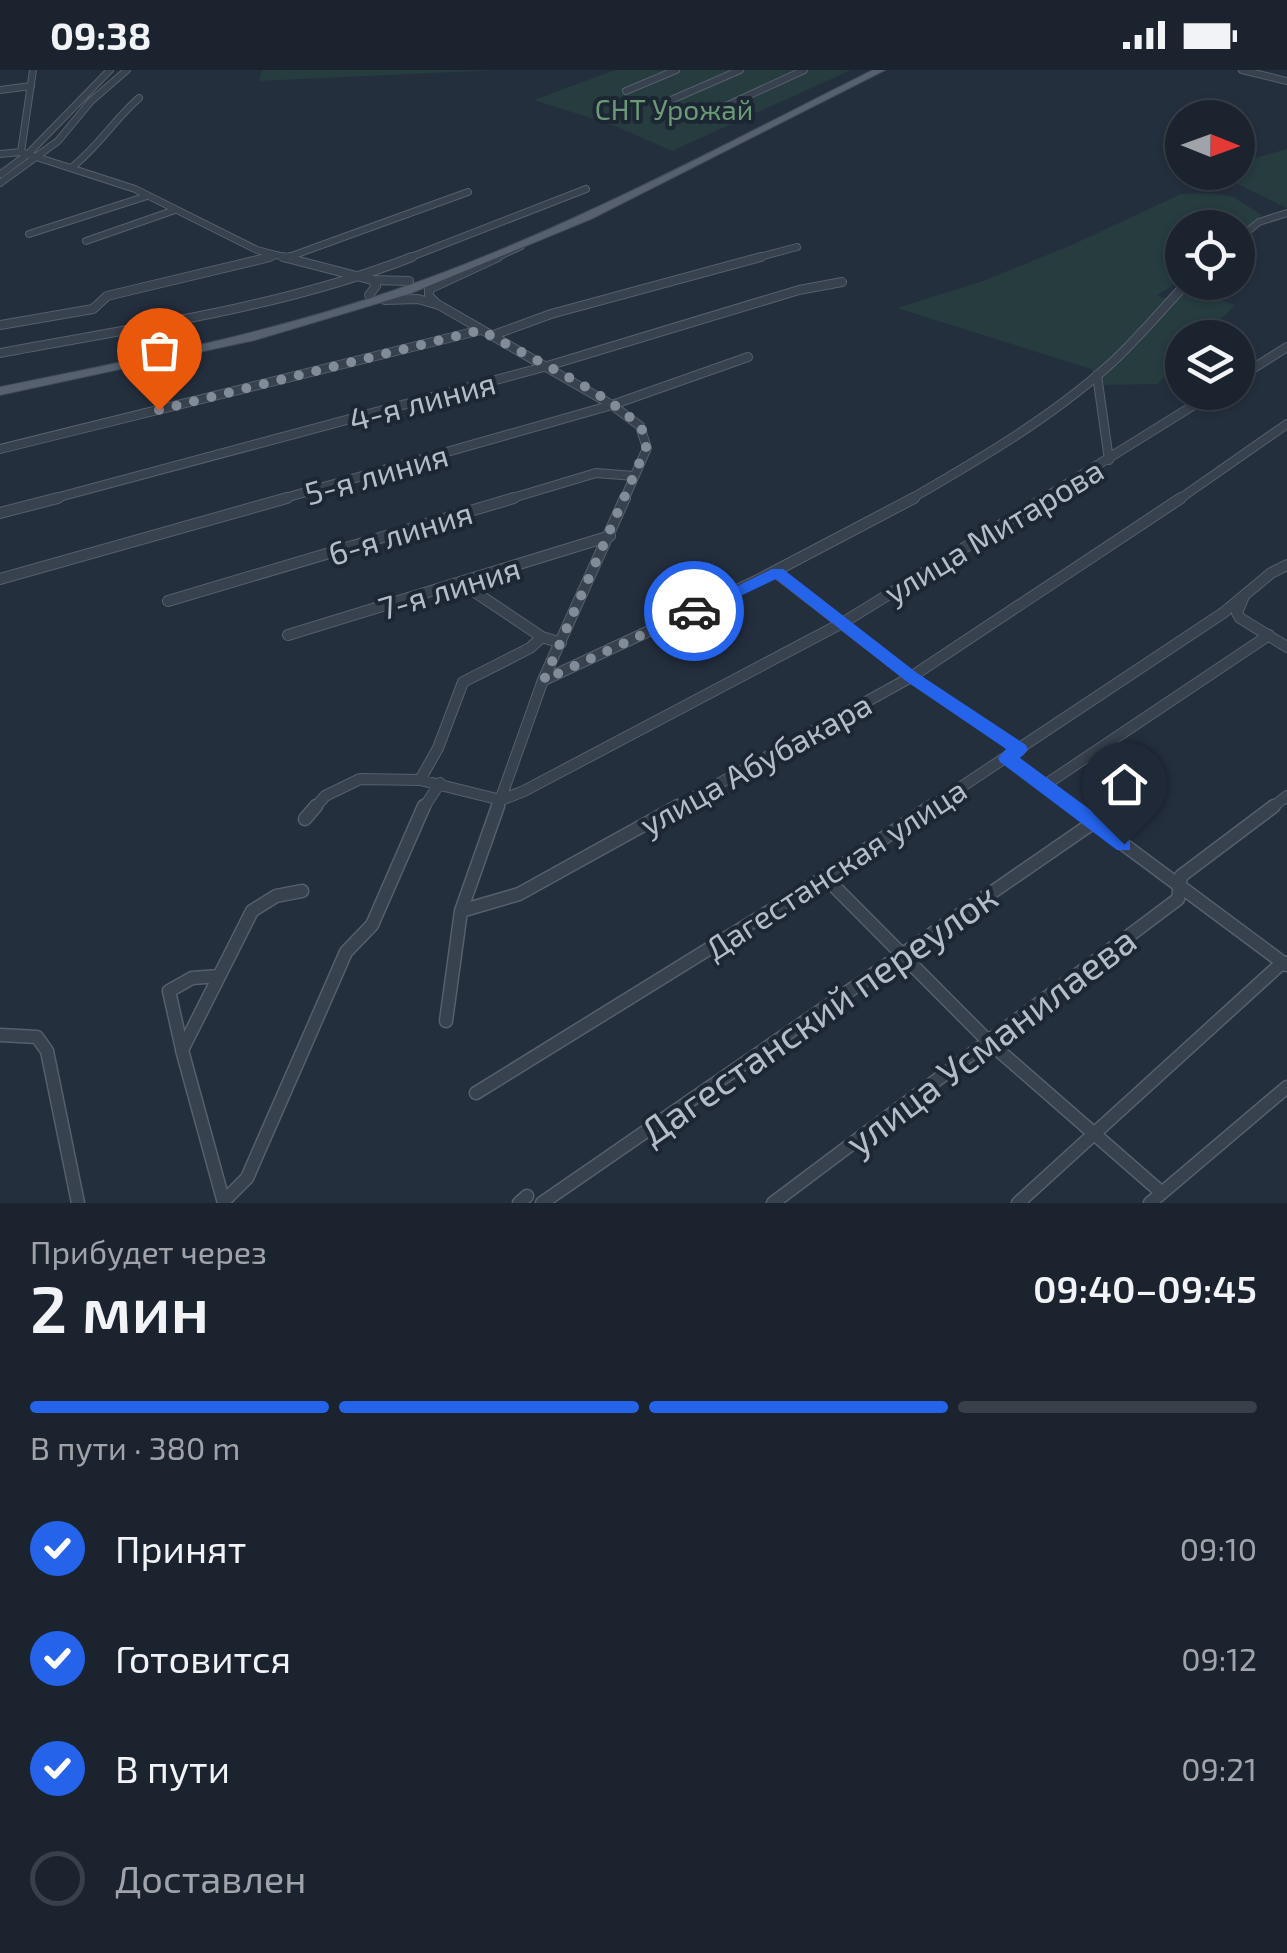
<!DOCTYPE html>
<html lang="ru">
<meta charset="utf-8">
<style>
body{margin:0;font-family:"Exo 2",sans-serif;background:#242b36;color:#f1f3f6;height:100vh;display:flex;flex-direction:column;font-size:38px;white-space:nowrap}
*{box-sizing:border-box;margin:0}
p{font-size:32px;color:#a0a4aa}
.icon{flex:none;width:55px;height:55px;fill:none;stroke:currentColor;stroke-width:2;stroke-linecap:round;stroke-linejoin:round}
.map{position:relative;height:1133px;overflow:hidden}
.details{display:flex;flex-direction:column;background:#1b232e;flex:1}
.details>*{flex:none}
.needle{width:65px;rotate:91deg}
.controls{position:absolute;left:1165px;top:30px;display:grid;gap:20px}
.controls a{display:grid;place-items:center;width:90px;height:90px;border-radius:50%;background:#1b232e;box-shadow:0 2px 8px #0004,0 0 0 2px #39404a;font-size:50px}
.pin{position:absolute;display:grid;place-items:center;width:85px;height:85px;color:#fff;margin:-102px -42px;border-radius:50% 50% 50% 0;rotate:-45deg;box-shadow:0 0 10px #0007}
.pin .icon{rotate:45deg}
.courier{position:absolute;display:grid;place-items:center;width:100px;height:100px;margin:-50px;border:8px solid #2563eb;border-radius:50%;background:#fff;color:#222;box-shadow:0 2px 12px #0007}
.overview em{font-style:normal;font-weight:600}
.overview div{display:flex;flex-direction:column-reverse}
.overview{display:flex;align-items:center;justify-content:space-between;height:170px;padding:0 30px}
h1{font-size:65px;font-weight:600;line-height:75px}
.bar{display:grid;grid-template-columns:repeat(4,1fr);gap:15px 10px;align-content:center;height:120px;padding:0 30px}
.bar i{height:12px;border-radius:8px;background:#39404a}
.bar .on{background:#2563eb}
.bar p{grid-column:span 4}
ol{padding:0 30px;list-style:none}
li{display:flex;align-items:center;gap:30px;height:110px}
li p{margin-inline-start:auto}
li .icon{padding:10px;border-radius:50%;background:#2563eb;color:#fff;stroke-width:4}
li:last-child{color:#a0a4aa}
li i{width:55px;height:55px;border:5px solid #39404a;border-radius:50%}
.status{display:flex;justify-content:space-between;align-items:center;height:70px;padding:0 50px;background:#1b232e;direction:ltr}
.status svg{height:28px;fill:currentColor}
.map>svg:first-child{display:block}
</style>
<div class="status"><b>09:38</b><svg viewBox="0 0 49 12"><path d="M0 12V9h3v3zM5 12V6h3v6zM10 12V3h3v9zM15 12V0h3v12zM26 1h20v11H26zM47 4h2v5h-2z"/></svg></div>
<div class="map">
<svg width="1287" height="1133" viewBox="0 0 1287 1133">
<rect width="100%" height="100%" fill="#242f3e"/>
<!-- green -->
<path fill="#263c3f" d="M262,0h236l-239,11z
M615,0h236l-179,81 -59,-26 -79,-25z
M1287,79v59l-72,-35 23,-1v-9z
M1212,123l21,4 29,18 -24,21v-8h-56v51l-25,17 7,2 29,-8 42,15 -32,32 -21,1v21l-24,25 -53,1 -14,-16 -194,-61 83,-26 94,-38 107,-50z"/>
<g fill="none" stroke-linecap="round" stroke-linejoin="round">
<!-- minor-far3 casing -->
<g stroke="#565f6c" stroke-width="8">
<path id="minor-far3" d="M1242,0l45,11
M0,20l31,-4
M626,21l50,-21
M655,37l85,-37
M702,47l102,-47
M21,82l12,-82
M0,84l21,-2 114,37 122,61 35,9
M71,98c26,-20 43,-48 68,-70
M1,104l27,-20 82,-84
M0,113l58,-42 33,-40 36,-31
M29,164l118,-38
M1238,169l21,-17 28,-9
M86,171l89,-31
M286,188l182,-66
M260,189l17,-4
M406,189l180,-70
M493,189l28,-13
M752,189l45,-12"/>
</g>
<!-- minor-far2 casing -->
<g stroke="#565f6c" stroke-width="10">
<path id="minor-far2" d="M283,187l89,23 37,1
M286,188l4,-1
M369,225l7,-9 -4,-6
M385,230l33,-1 21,6 173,100 28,21 7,22 -23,52
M438,235l-9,-9v-7l69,-32
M0,255l93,-16 14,-13 163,-39
M491,266l60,-22 210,-57
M0,283c138,-26 281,-45 412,-96
M1097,305l12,85
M1238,308l49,-31
M0,379l481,-119
M48,430l496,-133 255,-77 43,-8
M278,430l334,-95 136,-48
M506,430l90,-27 38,3
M909,430c69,-40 140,-81 199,-134 29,-26 53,-56 80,-84
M1041,430l174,-108
M1178,430l109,-76"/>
</g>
<!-- minor-far1 casing -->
<g stroke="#565f6c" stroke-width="12">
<path id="minor-far1" d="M0,443l58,-15
M777,503l134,104 109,73
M0,509l287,-81
M463,514l79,53 19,6
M1244,526l-7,17 3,5 47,29
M168,531l346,-103
M288,565l322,-99
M544,610l212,-99 158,-83
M1007,688l68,51
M420,710l18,-32 25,-66 67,-34 12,-11
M1045,715l224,-150
M314,739l11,-13 35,-17 60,1 81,20 23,-9 320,-169 201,-124
M423,739l17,-26
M497,739l46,-129 82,-182
M673,739l238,-132 270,-179
M928,739l295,-196 48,-40 16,-8
M1270,739l17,-13"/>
</g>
<!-- minor casing -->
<g stroke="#565f6c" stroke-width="15">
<path id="minor" d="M1072,736l214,159
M305,749l11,-13
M825,807l164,165 173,151
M461,841l58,-17 159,-88
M446,951l15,-110 37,-105
M0,965l37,2 10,14 31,152
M182,979l-13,-58 23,-13 27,-2
M476,1023l349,-216 107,-71
M224,1131l23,-23 99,-226 26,-27 52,-119
M224,1133l-42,-153 70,-139 24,-15 26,-5
M519,1133l8,-7
M542,1133l552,-381
M773,1133l405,-304 3,-23 93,-70
M1018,1133l265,-241
M1150,1133l137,-116"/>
</g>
<!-- primary casing -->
<g stroke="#414a57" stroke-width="2">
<path id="primary" d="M873,0h12l-294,149 -182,75 -154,46 -255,55v-8c134,-27 268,-53 398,-98 165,-57 319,-141 475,-219z"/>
</g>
<!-- minor-far3 -->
<use href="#minor-far3" stroke="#38414e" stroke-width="6"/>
<!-- minor-far2 -->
<use href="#minor-far2" stroke="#38414e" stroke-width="8"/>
<!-- minor-far1 -->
<use href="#minor-far1" stroke="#38414e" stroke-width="10"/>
<!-- minor -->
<use href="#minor" stroke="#38414e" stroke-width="12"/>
<!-- primary -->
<use href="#primary" fill="#56606e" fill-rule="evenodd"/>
</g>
<!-- route -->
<path fill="#2563eb" d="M772,499h11l134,104 109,72 2,5 -8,8 110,81v11h-13l-117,-88 -2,-4 8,-9 -100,-68 -130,-102 -76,36h-12l-2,-4z"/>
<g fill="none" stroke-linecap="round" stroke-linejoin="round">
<!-- done -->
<path stroke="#828b98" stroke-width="10" stroke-dasharray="0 18" d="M159,340l322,-80c42,25 128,63 158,96 6,6 7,14 7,22l-102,232 150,-69"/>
</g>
<g text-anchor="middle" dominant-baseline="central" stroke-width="8" stroke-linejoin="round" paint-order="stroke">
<!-- far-park labels -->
<g font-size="28" fill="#6b9a76" stroke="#1d2633">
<text x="674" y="39">СНТ Урожай</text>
</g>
<!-- street labels -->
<g font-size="32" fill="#b4bcc9" stroke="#1d2633">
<text transform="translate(422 330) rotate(-15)">4-я линия</text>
<text transform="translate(376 403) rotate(-16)">5-я линия</text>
<text transform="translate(993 460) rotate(-31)">улица Митарова</text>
<text transform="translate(400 462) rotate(-17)">6-я линия</text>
<text transform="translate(449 517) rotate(-17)">7-я линия</text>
<text transform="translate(755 693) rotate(-29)">улица Абубакара</text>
<text transform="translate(835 798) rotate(-33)">Дагестанская улица</text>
</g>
<!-- near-street labels -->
<g font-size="38" fill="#b4bcc9" stroke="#1d2633">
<text transform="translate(818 943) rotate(-35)">Дагестанский переулок</text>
<text transform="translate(990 970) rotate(-37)">улица Усманилаева</text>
</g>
</g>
</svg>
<div class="controls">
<a><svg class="needle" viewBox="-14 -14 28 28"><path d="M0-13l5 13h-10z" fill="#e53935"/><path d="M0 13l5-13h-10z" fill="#a0a4aa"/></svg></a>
<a><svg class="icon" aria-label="locate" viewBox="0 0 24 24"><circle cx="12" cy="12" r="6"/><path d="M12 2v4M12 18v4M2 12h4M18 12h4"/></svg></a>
<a><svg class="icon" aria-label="layers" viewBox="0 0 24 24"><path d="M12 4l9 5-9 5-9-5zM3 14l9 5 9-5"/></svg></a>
</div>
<div class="pin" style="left:159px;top:340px;background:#ea580c"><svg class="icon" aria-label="bag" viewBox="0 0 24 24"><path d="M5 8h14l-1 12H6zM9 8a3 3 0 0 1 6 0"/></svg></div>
<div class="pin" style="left:1124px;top:774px;background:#1f2937"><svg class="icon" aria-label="home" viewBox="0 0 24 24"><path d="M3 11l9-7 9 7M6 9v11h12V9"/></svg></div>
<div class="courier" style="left:694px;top:541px"><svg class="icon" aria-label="car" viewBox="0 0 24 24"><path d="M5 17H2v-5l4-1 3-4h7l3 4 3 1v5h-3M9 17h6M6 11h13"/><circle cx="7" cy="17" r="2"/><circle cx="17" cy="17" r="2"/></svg></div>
</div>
<section class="details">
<div class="overview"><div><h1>2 мин</h1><p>Прибудет через</p></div><em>09:40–09:45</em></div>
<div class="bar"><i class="on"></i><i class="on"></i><i class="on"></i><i></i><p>В пути · 380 m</p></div>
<ol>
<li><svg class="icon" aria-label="check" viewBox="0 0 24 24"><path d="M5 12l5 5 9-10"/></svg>Принят<p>09:10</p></li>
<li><svg class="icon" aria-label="check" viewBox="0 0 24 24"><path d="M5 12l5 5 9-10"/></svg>Готовится<p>09:12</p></li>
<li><svg class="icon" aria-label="check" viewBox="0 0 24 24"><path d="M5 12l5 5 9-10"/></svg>В пути<p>09:21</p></li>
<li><i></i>Доставлен</li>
</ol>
</section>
